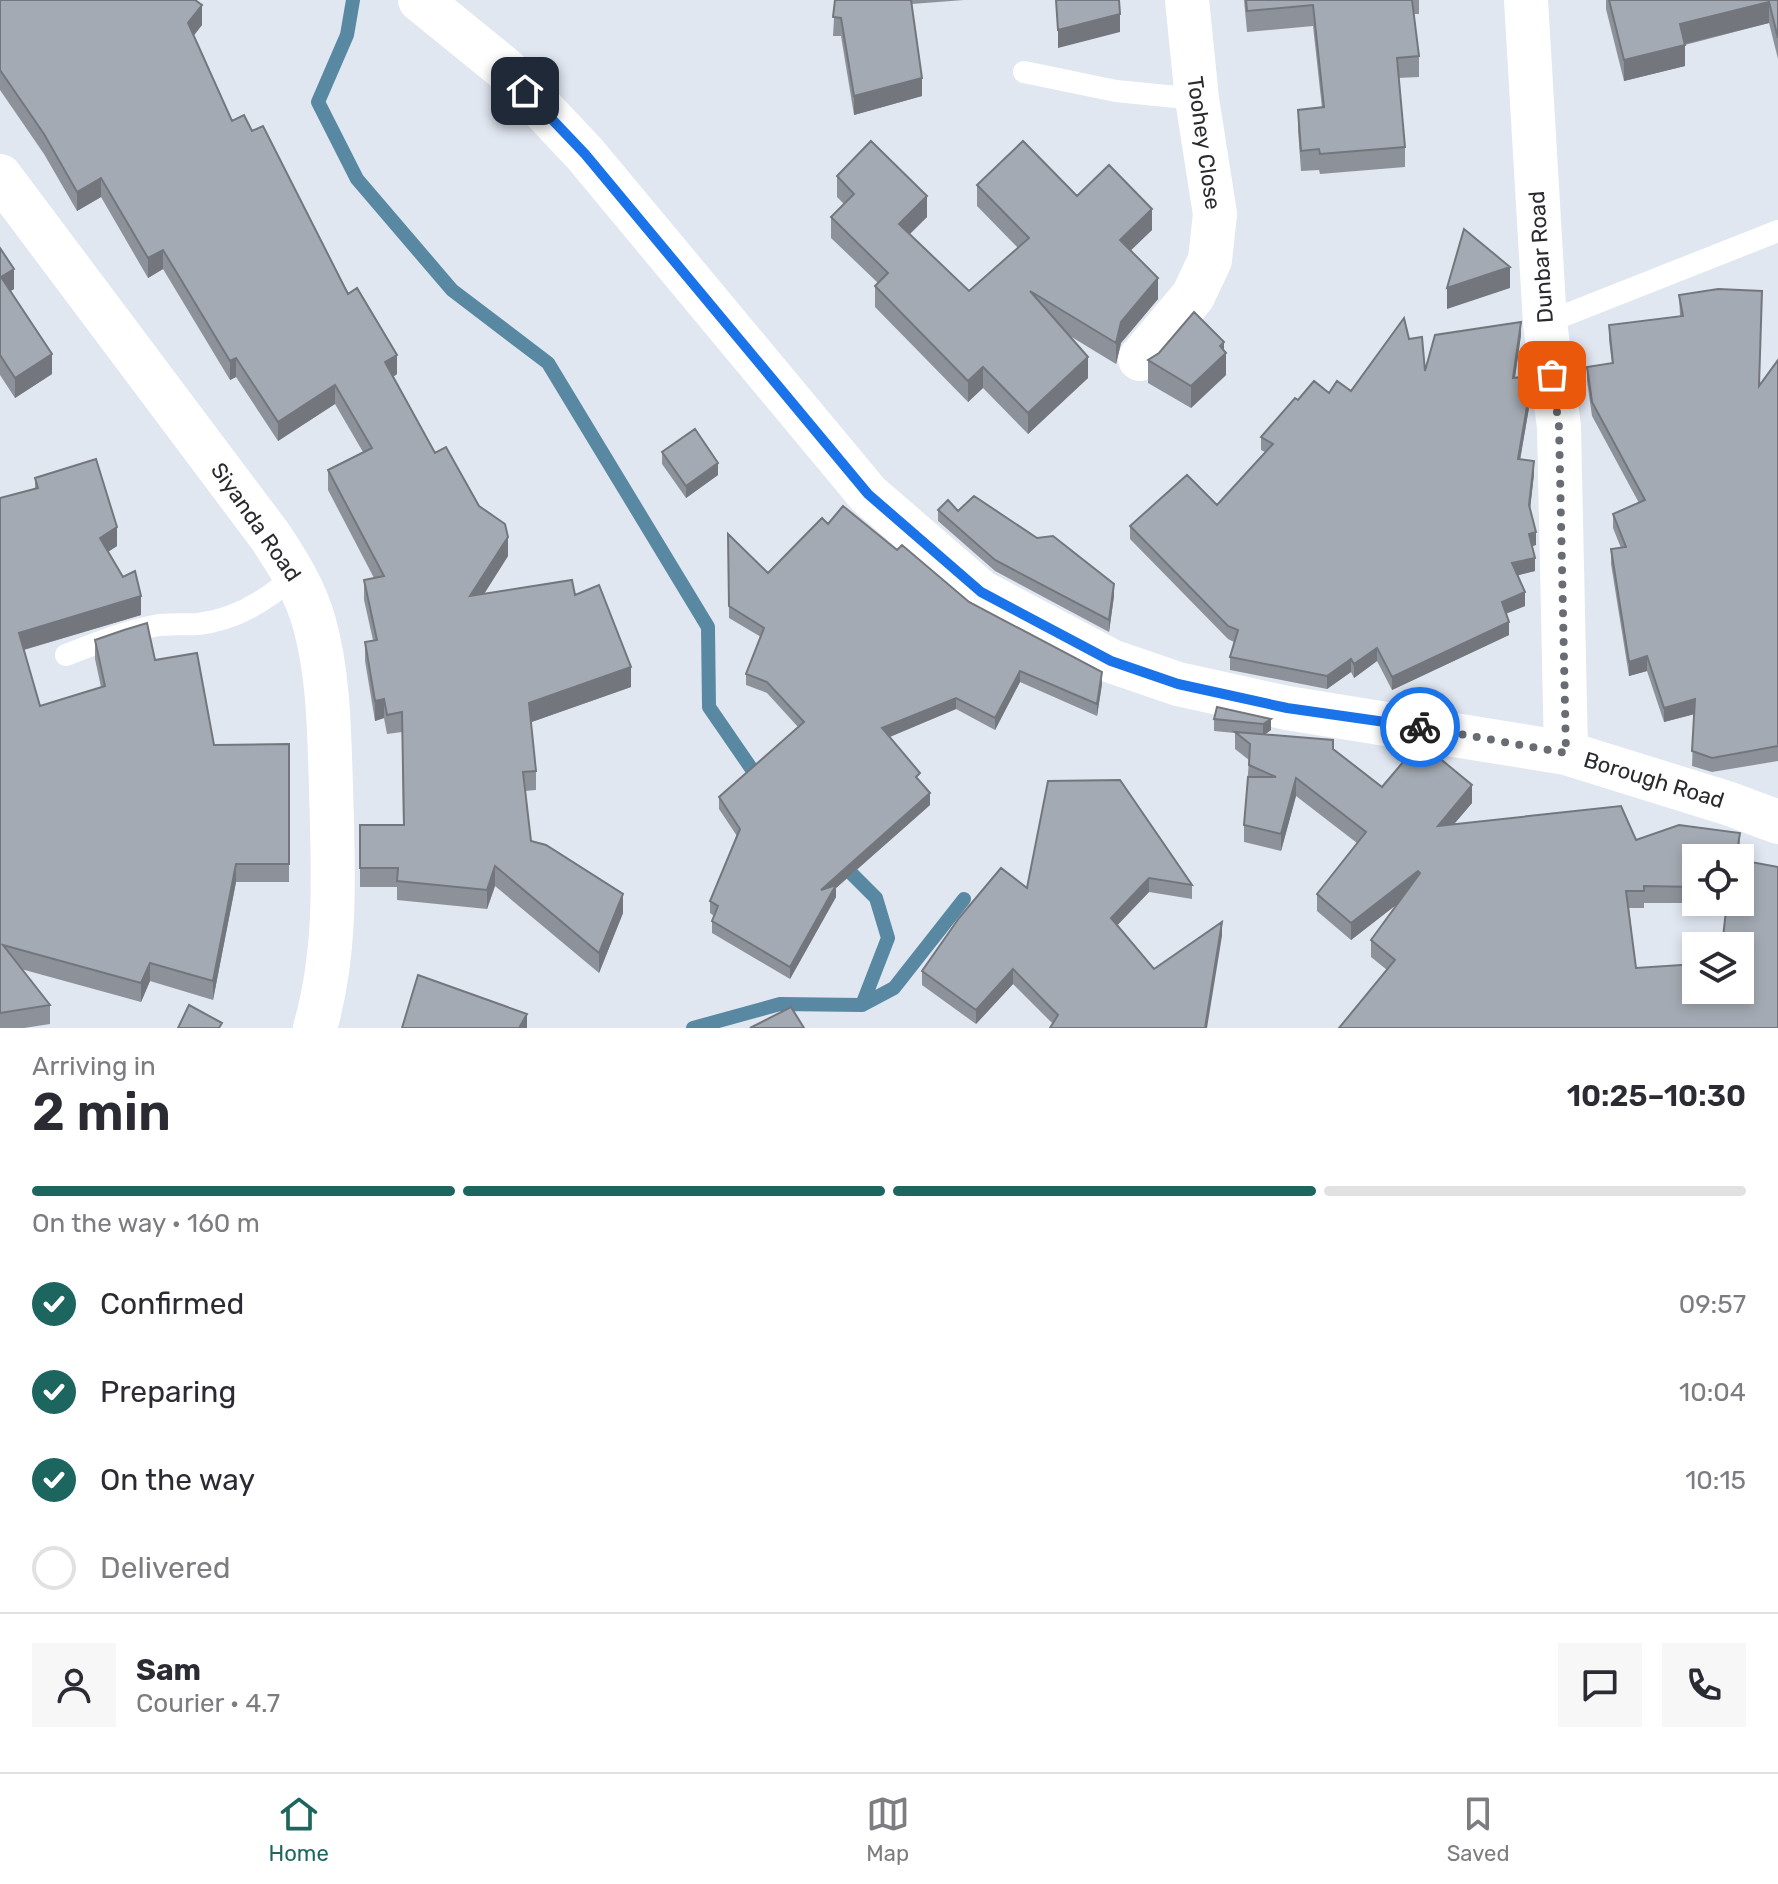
<!DOCTYPE html>
<meta charset="utf-8">
<style>
body{margin:0;font-family:Rubik,sans-serif;background:#f7f7f7;color:#2b2b33;height:100vh;display:flex;flex-direction:column;font-size:30px;white-space:nowrap}
*{box-sizing:border-box;margin:0}
p{font-size:26px;color:#7c7c81}
.icon{flex:none;width:44px;height:44px;fill:none;stroke:currentColor;stroke-width:2;stroke-linecap:round;stroke-linejoin:round}
.map{position:relative;height:1028px;overflow:hidden}
.side{display:flex;flex-direction:column;background:#fff;flex:1}
.side>*{flex:none}
.tools{position:absolute;left:1682px;top:844px;display:grid;gap:16px}
.tools a{display:grid;place-items:center;width:72px;height:72px;border-radius:0px;background:#fff;box-shadow:0 4px 12px #0003;font-size:40px}
.pin{position:absolute;display:grid;place-items:center;width:68px;height:68px;color:#fff;margin:-34px;border-radius:16px;box-shadow:0 4px 12px #0006}
.courier{position:absolute;display:grid;place-items:center;width:80px;height:80px;margin:-40px;border:6px solid #1a73e8;border-radius:50%;background:#fff;color:#222;box-shadow:0 2px 10px #0007}
.head em{font-style:normal;font-weight:600}
.head div{display:flex;flex-direction:column-reverse}
.head{display:flex;align-items:center;justify-content:space-between;height:136px;padding:0 32px}
h1{font-size:52px;font-weight:600;line-height:60px}
.bar{display:grid;grid-template-columns:repeat(4,1fr);gap:12px 8px;align-content:center;height:96px;padding:0 32px}
.bar i{height:10px;border-radius:6px;background:#e1e1e2}
.bar .active{background:#1c665f}
.bar p{grid-column:span 4}
.line{display:flex;align-items:center;gap:20px;padding:0 32px;border-top:2px solid #e1e1e2}
.line div{flex:1}
.round{display:grid;place-items:center;flex:none;width:84px;height:84px;border-radius:0px;background:#f7f7f7}
ol{padding:0 32px;list-style:none}
li{display:flex;align-items:center;gap:24px;height:88px}
li p{margin-inline-start:auto}
li .icon{padding:8px;border-radius:50%;background:#1c665f;color:#fff;stroke-width:4}
li:last-child{color:#7c7c81}
li i{width:44px;height:44px;border:4px solid #e1e1e2;border-radius:50%}
.dock{display:flex;justify-content:space-around;align-items:center;height:112px;border-top:2px solid #e1e1e2;background:#fff;font-size:22px;color:#7c7c81}
.dock a{display:grid;justify-items:center;gap:4px}
.dock .active{color:#1c665f}
.map>svg:first-child{display:block}
</style>
<div class="map">
<svg width="1778" height="1028" viewBox="0 0 1778 1028">
<rect width="100%" height="100%" fill="#e1e7f1"/>
<g fill="none" stroke-linecap="round" stroke-linejoin="round">
<!-- stream -->
<path stroke="#5888a2" stroke-width="14" d="M353,0l-6,35 -29,67 39,77 95,111 96,73 160,264 1,80 53,77
M862,1005l32,-17 70,-89
M693,1028l87,-24 82,1 26,-67 -12,-40 -36,-36"/>
<!-- service -->
<path stroke="#fff" stroke-width="22" d="M1024,72l92,19 81,8
M1545,323l233,-92
M66,655c29,-11 57,-23 88,-29 14,-3 29,-1 44,-2 37,-4 71,-25 98,-50"/>
<!-- minor -->
<path stroke="#fff" stroke-width="44" d="M420,0l85,69 80,85 283,340 113,98 130,69 67,23 109,24 279,45 164,51 48,18
M1526,0l19,323 14,104 7,326
M0,176l270,360c18,27 35,54 44,86 15,53 15,109 17,164 2,81 7,163 -16,242
M1140,359l53,-63 17,-36 5,-46 -18,-115 -10,-99"/>
</g>
<!-- wall -->
<path fill="#8d929a" fill-rule="evenodd" d="M0,0l202,25 -9,11 39,85 20,10 145,243 -4,3 42,76 44,53 29,50 -24,38 91,1 56,92 -100,35 5,49v19l-11,1 6,50 92,72 -24,60 -104,-87 -8,23 -90,-9v-13h-37v-62h43l-1,-93 -15,2 -3,-16 -9,3 -10,-60v-19l8,-2 -9,-40v-20l10,-2 -46,-88v-20l35,-18 -28,-48 -57,37 -42,-64 -6,3 -67,-111 -15,9 -47,-81 -24,14 -33,-57 -44,-64z
M835,0h129l-52,4 10,92 -68,19 -13,-79h-8z
M1244,0h175v14h-5l5,42v21l-21,1 7,69v20l-85,7 -1,-4 -18,1 -3,-41v-20l24,-2 -9,-82 -66,6z
M1606,0h172v59l-9,-36 -84,22v21l-61,15 -18,-72z
M837,176l90,41 -18,17 60,57 49,-43 -41,-42v-21l100,11 75,34 -22,20 28,49 -37,44 -5,21 -46,-28 18,42 -60,56 -45,-46 -15,14 -93,-95v-21l3,-3 -47,-45v-21l13,-13 -7,-7z
M0,248l14,41 -4,2 42,83 -37,24 -15,-23z
M1679,295l81,90 18,-25v401l-66,11 -20,-6 2,-52 -30,8 -17,-51 -18,5 -18,-112v-15l10,-1 -8,-20v-14l26,-11 -47,-87 -5,-35v-14l25,-3 -3,-24v-15l71,-9z
M1521,335l-6,42 15,25 -10,57 14,15 -4,35 6,36 -4,1 3,25 -17,4 7,31 -19,8 3,21 -117,55 -15,-29 -23,17 -3,-6 -24,17 -97,-19v-13l4,-15 -6,-3 -98,-100v-13l87,-21 48,-53 -4,-2v-13l37,-37 31,-7 22,-2 58,-52 16,32z
M1224,351l2,24 -35,33 -43,-25v-23z
M662,452l56,23 -32,23 -24,-34z
M35,478l82,68 -9,6 33,63 -117,35 16,56 61,-19 -6,-28v-19l60,20 59,85 75,-1v138h-53l-23,118 -63,-19 -9,21 -120,-33 29,36v19l-26,4h-24v-530l35,-9z
M938,510l20,1 156,85 -5,36 -114,-61 -57,-50z
M828,524l69,26 72,52 133,82 -5,32 -77,-34 -25,48 -39,-21 -66,28 30,45 10,23 -94,83v9l-46,82 -78,-46v-12l2,-5 -4,-3v-12l27,-65 -18,-27v-12l79,-70 -31,-34 -21,-8v-11l15,-37 -32,-19 -1,-84 40,39z
M1214,719h57v11l-6,4 68,15 49,38 90,16 -18,21 286,26 -1,8h-43v44h44l38,126 -391,-58 -16,-13v-17l26,-36 -46,36 -34,-29v-17l40,-51 -61,-47 -15,55 -37,-9v-17l5,-65 -14,-11v-16l-21,-2zM1644,903h47l35,7 14,80 -104,-22 -7,-60h15z
M1048,781l144,104v14l-43,-7 -32,33 37,44 68,-33 -169,88 -40,-40 -37,40 -54,-39v-14l105,-83z"/>
<!-- shaded-wall -->
<path fill="#73777d" d="M1769,2v21l-89,22v-21z
M202,5v20l-14,18v-20z
M1120,14v18l-62,16v-18z
M1685,45v21l-61,15v-21z
M922,78v18l-68,19v-19z
M101,178v19l-24,14v-19z
M927,196v21l-28,28v-21z
M1152,209v21l-32,31v-21z
M163,250v19l-15,9v-20z
M1510,267v21l-63,21v-21z
M14,269v20l-13,8v-20z
M1158,278v21l-37,44 -5,21v-21l5,-21z
M1521,322v13l-8,56v-13z
M1224,342v12l2,-1v22l-35,33v-22z
M52,354v20l-37,24v-20z
M397,355v19l-12,8v-20z
M1088,357v21l-60,56v-21z
M236,358v19l-6,3v-19z
M983,367v21l-15,14v-21z
M335,385v19l-57,37v-19z
M1530,389v13l-12,70v-13z
M1534,461v13l-5,44v-13z
M718,463v12l-32,23v-12z
M117,527v19l-17,11v-19z
M1536,532v13l-7,2v-13z
M508,537v19l-38,60v-20z
M1535,558v13l-23,6v-14z
M1114,584v12l-5,36v-12z
M1525,592v14l-23,9v-13z
M141,596v19l-122,36v-18z
M1509,622v13l-117,55v-13z
M1377,648v13l-23,17v-14z
M1647,656v15l-18,5v-14z
M1351,659v13l-24,17v-13z
M631,667v20l-102,36v-20z
M1020,671v11l-25,48v-12z
M1102,672v12l-5,32v-12z
M956,698v11l-74,31v-12z
M384,699v19l-9,3v-20z
M1695,699v15l-31,8v-14z
M1271,719v11l-8,6v-12z
M1296,778v18l-15,55v-17z
M1472,785v18l-34,40v-17z
M930,793v12l-94,83v9l-46,82v-12l31,-77z
M1740,833l-1,25h-3z
M236,864v18l-23,118v-19z
M495,866v20l-8,23v-19z
M1418,871v17l-67,52v-17z
M1149,878v14l-38,40v-14z
M623,894v19l-24,60v-20z
M1222,922v14l-15,92h-2z
M150,963v18l-9,21v-19z
M1013,969v15l-37,40v-14z
M527,1014v14h-8z"/>
<!-- building -->
<path fill="#a4aab3" stroke="#73777d" stroke-width="2" d="M0,0h195l7,5 -14,18 44,98 12,-6 8,16 11,-5 85,168 9,-6 40,67 -12,7 50,91 11,-6 33,59 26,18 3,13 -38,59 102,-16 3,15 24,-10 32,82 -102,36 7,68 -13,1 8,69 15,4 77,49 -24,59 -104,-87 -8,24 -90,-9 1,-13h-38v-43h44l-2,-113 -15,3 -3,-16 -9,2 -10,-59 12,-2 -13,-60 20,-4 -56,-106 44,-22 -37,-63 -57,37 -42,-64 -6,3 -67,-111 -15,8 -47,-80 -24,14 -33,-58 -44,-64z
M835,0h76l11,78 -68,18 -13,-78 -8,-1z
M1056,0h63l1,14 -62,16z
M1246,0h166l7,56 -22,2 8,89 -85,7 -1,-5 -18,2 -3,-41 26,-3 -11,-102 -66,6z
M1609,0h169v38l-9,-36 -89,22 5,21 -61,15z
M871,141l56,55 -28,28 70,67 60,-53 -52,-53 46,-44 54,55 32,-31 43,44 -32,31 38,38 -37,44 -5,21 -86,-52 58,66 -60,56 -45,-46 -15,14 -93,-95 13,-13 -57,-56 23,-23 -17,-18z
M1464,229l46,38 -63,21z
M0,248l14,21 -13,8 51,77 -37,24 -15,-23z
M1718,289l44,2 -3,95 19,-26v386l-66,12 -20,-7 3,-52 -31,9 -17,-52 -18,6 -18,-113 15,-2 -13,-33 32,-14 -53,-98 -5,-35 26,-4 -4,-38 74,-9 -4,-21z
M1194,312l30,30 -4,4 6,7 -35,33 -43,-26 11,-7z
M1404,318l5,21 13,-2 3,34 10,-36 86,-13 -8,56 16,-2 1,13 -12,70 16,2 -5,44 7,27 -7,2 6,24 -23,5 13,29 -23,10 7,20 -117,55 -15,-29 -23,16 -3,-5 -24,17 -97,-19 8,-27 -10,-4 -98,-100 57,-51 30,30 56,-61 -12,-7 34,-39 3,2 16,-19 15,12 8,-12 14,10z
M695,429l23,34 -32,23 -24,-34z
M96,459l21,68 -17,11 23,39 12,-6 6,25 -122,37 21,73 65,-20 -10,-46 29,-10 23,-7 8,37 42,-7 17,92 75,-1v120h-53l-23,117 -63,-18 -9,20 -138,-38 47,60 -50,8v-515l38,-10 -3,-10z
M974,496l63,42 16,-2 61,48 -5,36 -114,-60 -57,-50 10,-10 10,11z
M843,506l54,44 5,-5 67,57 133,70 -5,32 -77,-33 -25,47 -39,-20 -74,30 38,45 -4,4 14,16 -109,97 15,-5 -46,82 -78,-46 6,-15 -8,-5 30,-72 -21,-32 85,-75 -37,-40 -21,-8 18,-46 -35,-22 -1,-72 40,39 54,-55 6,6z
M1217,707l54,12 -8,5 -49,-5z
M1235,732l98,8v9l49,38 38,-45 52,43 -34,41 183,-20 15,34 43,-15 61,8 -4,25h-40v29l-52,-1v5h-18l10,77 60,-4v26h44v-44h-18l5,-44h13v-42l38,7v161h-439l56,-68 -24,-20 49,-67 -2,-2 -67,52 -34,-29 49,-62 -70,-54 -15,56 -37,-9 4,-48h28l-27,-12 1,-21z
M1120,780l72,105 -43,-7 -38,40 43,51 68,-47 -17,106h-155l8,-13 -45,-46 -37,41 -54,-39 37,-53 42,-50 26,20 21,-107z
M418,975l109,39 -8,14h-117z
M189,1005l33,18 -3,5h-41z
M791,1007l13,21h-54z"/>
<g fill="none" stroke-linecap="round" stroke-linejoin="round">
<!-- done -->
<path stroke="#696d73" stroke-width="8" stroke-dasharray="0 14.4" d="M1420,727l146,26 -7,-326 -7,-52"/>
<!-- route -->
<path stroke="#1a73e8" stroke-width="10" d="M525,91l60,63 283,340 113,98 130,69 67,23 109,24 133,19"/>
</g>
<g text-anchor="middle" dominant-baseline="central" stroke-width="8" stroke-linejoin="round" paint-order="stroke">
<!-- street labels -->
<g font-size="22" fill="#292b2f" stroke="#fff">
<text transform="translate(1204 143) rotate(82)">Toohey Close</text>
<text transform="translate(1541 257) rotate(-94)">Dunbar Road</text>
<text transform="translate(256 522) rotate(55)">Siyanda Road</text>
<text transform="translate(1654 780) rotate(17)">Borough Road</text>
</g>
</g>
</svg>
<div class="tools">
<a><svg class="icon" aria-label="locate" viewBox="0 0 24 24"><circle cx="12" cy="12" r="6"/><path d="M12 2v4M12 18v4M2 12h4M18 12h4"/></svg></a>
<a><svg class="icon" aria-label="layers" viewBox="0 0 24 24"><path d="M12 4l9 5-9 5-9-5zM3 14l9 5 9-5"/></svg></a>
</div>
<div class="pin" style="left:1552px;top:375px;background:#ea580c"><svg class="icon" aria-label="bag" viewBox="0 0 24 24"><path d="M5 8h14l-1 12H6zM9 8a3 3 0 0 1 6 0"/></svg></div>
<div class="pin" style="left:525px;top:91px;background:#1f2937"><svg class="icon" aria-label="home" viewBox="0 0 24 24"><path d="M3 11l9-7 9 7M6 9v11h12V9"/></svg></div>
<div class="courier" style="left:1420px;top:727px"><svg class="icon" aria-label="bike" viewBox="0 0 24 24"><circle cx="6" cy="16" r="4"/><circle cx="18" cy="16" r="4"/><path d="M6 16l4-8h5l3 8M10 8l3 8H6M13 5h3"/></svg></div>
</div>
<section class="side">
<div class="head"><div><h1>2 min</h1><p>Arriving in</p></div><em>10:25–10:30</em></div>
<div class="bar"><i class="active"></i><i class="active"></i><i class="active"></i><i></i><p>On the way · 160 m</p></div>
<ol>
<li><svg class="icon" aria-label="check" viewBox="0 0 24 24"><path d="M5 12l5 5 9-10"/></svg>Confirmed<p>09:57</p></li>
<li><svg class="icon" aria-label="check" viewBox="0 0 24 24"><path d="M5 12l5 5 9-10"/></svg>Preparing<p>10:04</p></li>
<li><svg class="icon" aria-label="check" viewBox="0 0 24 24"><path d="M5 12l5 5 9-10"/></svg>On the way<p>10:15</p></li>
<li><i></i>Delivered</li>
</ol>
<div class="line" style="height:144px"><a class="round"><svg class="icon" aria-label="person" viewBox="0 0 24 24"><circle cx="12" cy="8" r="4"/><path d="M4 21q1-7 8-7t8 7"/></svg></a><div><b>Sam</b><p>Courier · 4.7</p></div><a class="round"><svg class="icon" aria-label="chat" viewBox="0 0 24 24"><path d="M4 5h16v11H9l-5 4z"/></svg></a><a class="round"><svg class="icon" aria-label="phone" viewBox="0 0 24 24"><path d="M5 4h4l2 5-3 2q2 4 5 5l2-3 5 2v4C11 20 4 13 5 4z"/></svg></a></div>
</section>
<nav class="dock">
<a class="active"><svg class="icon" aria-label="home" viewBox="0 0 24 24"><path d="M3 11l9-7 9 7M6 9v11h12V9"/></svg>Home</a>
<a><svg class="icon" aria-label="map" viewBox="0 0 24 24"><path d="M3 6l6-2 6 2 6-2v14l-6 2-6-2-6 2zM9 4v14M15 6v14"/></svg>Map</a>
<a><svg class="icon" aria-label="saved" viewBox="0 0 24 24"><path d="M7 4h10v16l-5-4-5 4z"/></svg>Saved</a>
</nav>
